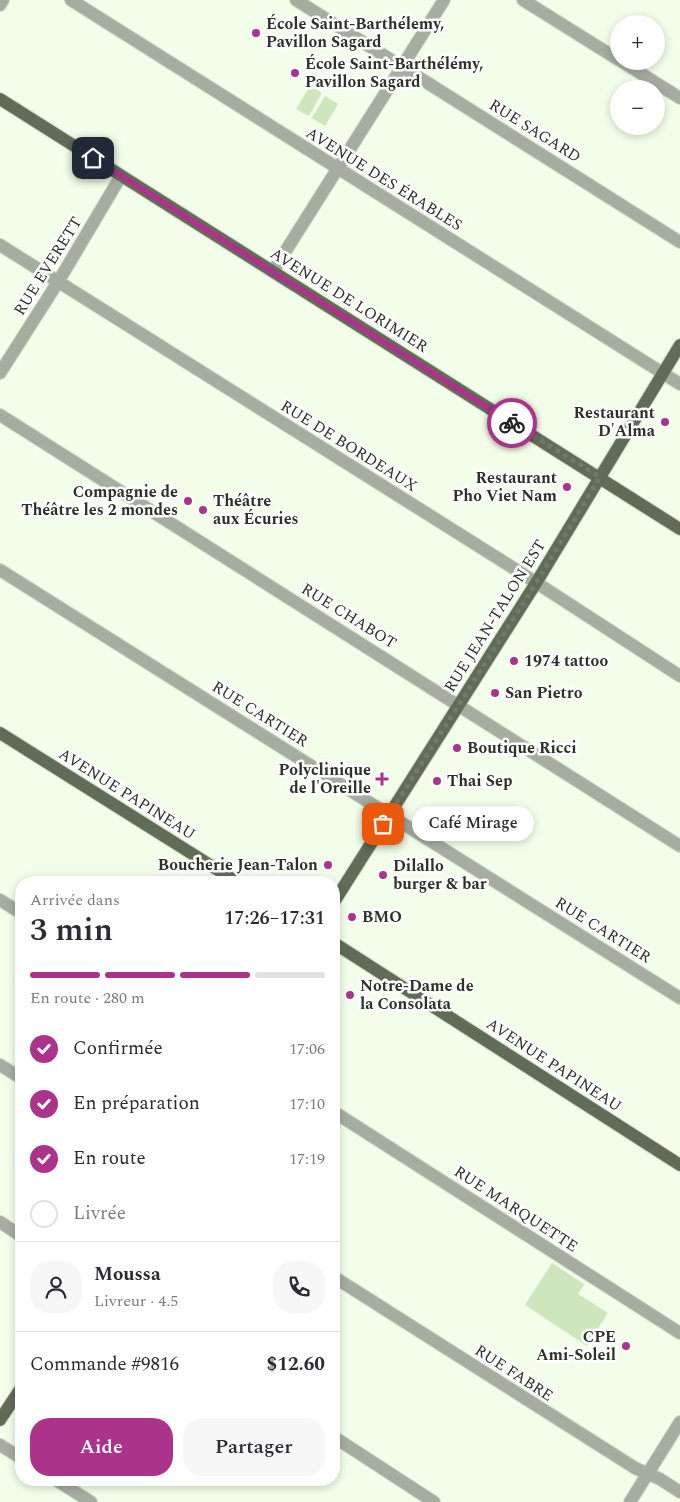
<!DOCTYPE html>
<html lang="fr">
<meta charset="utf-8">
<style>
body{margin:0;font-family:Spectral,serif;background:#f7f7f7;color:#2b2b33;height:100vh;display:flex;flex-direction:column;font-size:19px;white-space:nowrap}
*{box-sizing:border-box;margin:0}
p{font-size:16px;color:#7c7c81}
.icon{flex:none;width:28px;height:28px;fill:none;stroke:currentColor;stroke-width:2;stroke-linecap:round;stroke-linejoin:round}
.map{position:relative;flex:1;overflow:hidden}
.details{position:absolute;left:15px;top:876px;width:325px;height:610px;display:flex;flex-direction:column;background:#fff;border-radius:20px;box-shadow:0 2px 8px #0003}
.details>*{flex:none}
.controls{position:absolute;left:610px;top:15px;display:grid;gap:10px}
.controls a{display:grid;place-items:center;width:55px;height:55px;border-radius:50%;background:#fff;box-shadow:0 2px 8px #0003;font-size:25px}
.pin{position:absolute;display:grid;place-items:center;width:42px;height:42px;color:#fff;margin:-21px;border-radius:10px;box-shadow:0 2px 8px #0006}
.courier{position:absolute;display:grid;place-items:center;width:50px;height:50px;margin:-25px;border:4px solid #ab3389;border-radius:50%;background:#fff;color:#222;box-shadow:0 1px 6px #0007}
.bubble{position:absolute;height:35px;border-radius:18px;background:#fff;box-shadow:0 2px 8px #0003;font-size:16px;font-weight:600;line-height:35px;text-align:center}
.overview em{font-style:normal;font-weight:600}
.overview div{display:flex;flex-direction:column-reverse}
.overview{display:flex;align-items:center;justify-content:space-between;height:85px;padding:0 15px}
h1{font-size:32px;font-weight:600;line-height:38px}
.bar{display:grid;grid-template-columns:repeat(4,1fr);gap:8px 5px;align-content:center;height:60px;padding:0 15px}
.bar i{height:6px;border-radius:4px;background:#e1e1e2}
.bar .on{background:#ab3389}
.bar p{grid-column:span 4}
.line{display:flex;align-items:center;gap:12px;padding:0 15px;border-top:1px solid #e1e1e2}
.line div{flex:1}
.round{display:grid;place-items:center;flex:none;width:52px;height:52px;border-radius:20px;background:#f7f7f7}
ol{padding:0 15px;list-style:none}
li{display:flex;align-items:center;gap:15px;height:55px}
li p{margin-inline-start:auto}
li .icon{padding:5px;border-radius:50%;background:#ab3389;color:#fff;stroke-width:4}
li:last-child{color:#7c7c81}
li i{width:28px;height:28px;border:2px solid #e1e1e2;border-radius:50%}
.button{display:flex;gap:10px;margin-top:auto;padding:10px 15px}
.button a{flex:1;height:58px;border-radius:20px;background:#ab3389;color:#fff;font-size:20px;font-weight:600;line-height:58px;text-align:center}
.button a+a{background:#f7f7f7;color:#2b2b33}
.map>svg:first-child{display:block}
</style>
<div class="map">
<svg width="680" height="1502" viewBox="0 0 680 1502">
<rect width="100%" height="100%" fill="#f2fee9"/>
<!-- green -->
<path fill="#cfe6bc" d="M310,86l12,7 -13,23 -13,-7z
M325,96l13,8 -13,22 -13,-8z
M552,1263l32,21 -6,10 30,19 -21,33 -62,-41z"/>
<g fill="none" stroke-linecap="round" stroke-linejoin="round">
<!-- minor casing -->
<g stroke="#ced9c6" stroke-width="14">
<path id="minor" d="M71,0l609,384
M296,0l384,242
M523,0l96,60
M0,5l3,-5
M621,61l59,37
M0,245l526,331 154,100
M273,271l171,-271
M0,373l58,-91 63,-106
M0,415l680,431
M0,570l680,428
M0,900l21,13
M0,1065l21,13
M334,1112l346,221
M0,1222l21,14
M334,1277l301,191 25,11 20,13
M334,1437l100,65
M0,1445l21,13
M56,1480l35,22
M630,1502l50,-80"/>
</g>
<!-- major casing -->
<g stroke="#ced9c6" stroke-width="14">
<path id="major" d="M0,99l680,430
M0,733l237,149
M334,902l202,-319 144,-238
M334,943l346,222
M0,1420l21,-32"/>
</g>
<!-- minor -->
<use href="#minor" stroke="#a5aca0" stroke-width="12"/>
<!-- major -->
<use href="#major" stroke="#616c58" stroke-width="12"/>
</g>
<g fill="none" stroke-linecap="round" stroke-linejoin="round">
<!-- done -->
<path stroke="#71796c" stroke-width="5" stroke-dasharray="0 9" d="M383,824l153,-241 64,-106 -88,-54"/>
<!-- route -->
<path stroke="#ab3389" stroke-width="6" d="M93,158l419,265"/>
</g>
<!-- markers -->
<g fill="#ab3389" stroke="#fff" stroke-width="2">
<circle cx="256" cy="33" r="5"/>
<circle cx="295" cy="73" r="5"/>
<circle cx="665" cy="422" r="5"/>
<circle cx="567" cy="487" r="5"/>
<circle cx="188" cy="501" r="5"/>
<circle cx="203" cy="510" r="5"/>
<circle cx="514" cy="661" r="5"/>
<circle cx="495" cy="693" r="5"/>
<circle cx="457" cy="748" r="5"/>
<path d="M379.5 771.5h5v5h5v5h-5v5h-5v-5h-5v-5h5z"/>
<circle cx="437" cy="781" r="5"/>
<circle cx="328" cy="865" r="5"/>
<circle cx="383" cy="875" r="5"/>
<circle cx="352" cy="917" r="5"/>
<circle cx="350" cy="995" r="5"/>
<circle cx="626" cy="1346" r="5"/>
</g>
<g text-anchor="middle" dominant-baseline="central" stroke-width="5" stroke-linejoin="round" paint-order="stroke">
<!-- poi labels -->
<g font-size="16" font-weight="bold" fill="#2c3228" stroke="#fff" text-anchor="start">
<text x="266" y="24">École Saint-Barthélemy,<tspan x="266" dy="18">Pavillon Sagard</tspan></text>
<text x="305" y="64">École Saint-Barthélémy,<tspan x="305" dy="18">Pavillon Sagard</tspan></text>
<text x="655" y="413" text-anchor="end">Restaurant<tspan x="655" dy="18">D'Alma</tspan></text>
<text x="557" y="478" text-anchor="end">Restaurant<tspan x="557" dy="18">Pho Viet Nam</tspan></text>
<text x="178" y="492" text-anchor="end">Compagnie de<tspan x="178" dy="18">Théâtre les 2 mondes</tspan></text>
<text x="213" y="501">Théâtre<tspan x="213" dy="18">aux Écuries</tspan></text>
<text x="524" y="661">1974 tattoo</text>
<text x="505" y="693">San Pietro</text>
<text x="467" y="748">Boutique Ricci</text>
<text x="371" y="770" text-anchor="end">Polyclinique<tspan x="371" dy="18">de l'Oreille</tspan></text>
<text x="447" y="781">Thai Sep</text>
<text x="318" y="865" text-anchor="end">Boucherie Jean-Talon</text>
<text x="393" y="866">Dilallo<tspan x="393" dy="18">burger &amp; bar</tspan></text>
<text x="362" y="917">BMO</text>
<text x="360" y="986">Notre-Dame de<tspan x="360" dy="18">la Consolata</tspan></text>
<text x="616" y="1337" text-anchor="end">CPE<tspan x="616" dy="18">Ami-Soleil</tspan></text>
</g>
<!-- street labels -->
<g font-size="16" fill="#2c3228" stroke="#fff">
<text transform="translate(535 131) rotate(32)">RUE SAGARD</text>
<text transform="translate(384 179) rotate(32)">AVENUE DES ÉRABLES</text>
<text transform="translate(48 266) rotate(-58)">RUE EVERETT</text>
<text transform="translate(349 300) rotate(32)">AVENUE DE LORIMIER</text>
<text transform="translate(349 446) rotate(32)">RUE DE BORDEAUX</text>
<text transform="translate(349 616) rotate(32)">RUE CHABOT</text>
<text transform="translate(495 616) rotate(-58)">RUE JEAN-TALON EST</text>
<text transform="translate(260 714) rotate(32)">RUE CARTIER</text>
<text transform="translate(127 794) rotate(32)">AVENUE PAPINEAU</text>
<text transform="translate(603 930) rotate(32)">RUE CARTIER</text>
<text transform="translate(554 1065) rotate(33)">AVENUE PAPINEAU</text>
<text transform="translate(516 1209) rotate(33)">RUE MARQUETTE</text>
<text transform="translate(514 1373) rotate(33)">RUE FABRE</text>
</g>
</g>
</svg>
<div class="controls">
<a>+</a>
<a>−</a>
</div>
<div class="pin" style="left:383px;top:824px;background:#ea580c"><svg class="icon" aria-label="bag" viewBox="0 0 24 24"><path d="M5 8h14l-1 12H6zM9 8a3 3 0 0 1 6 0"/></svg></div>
<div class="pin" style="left:93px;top:158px;background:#1f2937"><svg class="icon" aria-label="home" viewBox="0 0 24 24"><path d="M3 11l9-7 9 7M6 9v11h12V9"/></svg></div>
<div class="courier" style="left:512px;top:423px"><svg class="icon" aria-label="bike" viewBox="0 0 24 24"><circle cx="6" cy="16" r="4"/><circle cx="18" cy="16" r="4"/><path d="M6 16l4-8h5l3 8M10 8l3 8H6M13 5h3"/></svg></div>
<div class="bubble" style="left:412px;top:806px;width:122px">Café Mirage</div>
<section class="details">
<div class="overview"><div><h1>3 min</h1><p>Arrivée dans</p></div><em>17:26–17:31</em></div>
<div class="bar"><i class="on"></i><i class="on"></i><i class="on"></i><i></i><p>En route · 280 m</p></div>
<ol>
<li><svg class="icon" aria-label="check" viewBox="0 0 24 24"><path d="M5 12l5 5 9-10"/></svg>Confirmée<p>17:06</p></li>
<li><svg class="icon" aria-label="check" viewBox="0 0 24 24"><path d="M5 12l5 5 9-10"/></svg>En préparation<p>17:10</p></li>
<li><svg class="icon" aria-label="check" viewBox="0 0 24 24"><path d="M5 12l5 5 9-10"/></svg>En route<p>17:19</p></li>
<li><i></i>Livrée</li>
</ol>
<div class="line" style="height:90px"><a class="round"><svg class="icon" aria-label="person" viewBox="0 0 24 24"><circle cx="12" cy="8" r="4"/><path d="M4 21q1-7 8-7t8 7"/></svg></a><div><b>Moussa</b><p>Livreur · 4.5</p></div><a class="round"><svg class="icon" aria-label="phone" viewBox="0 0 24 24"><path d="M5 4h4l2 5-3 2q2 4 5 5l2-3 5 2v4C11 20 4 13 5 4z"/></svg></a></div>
<div class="line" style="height:65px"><div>Commande #9816</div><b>$12.60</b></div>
<div class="button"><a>Aide</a><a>Partager</a></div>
</section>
</div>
